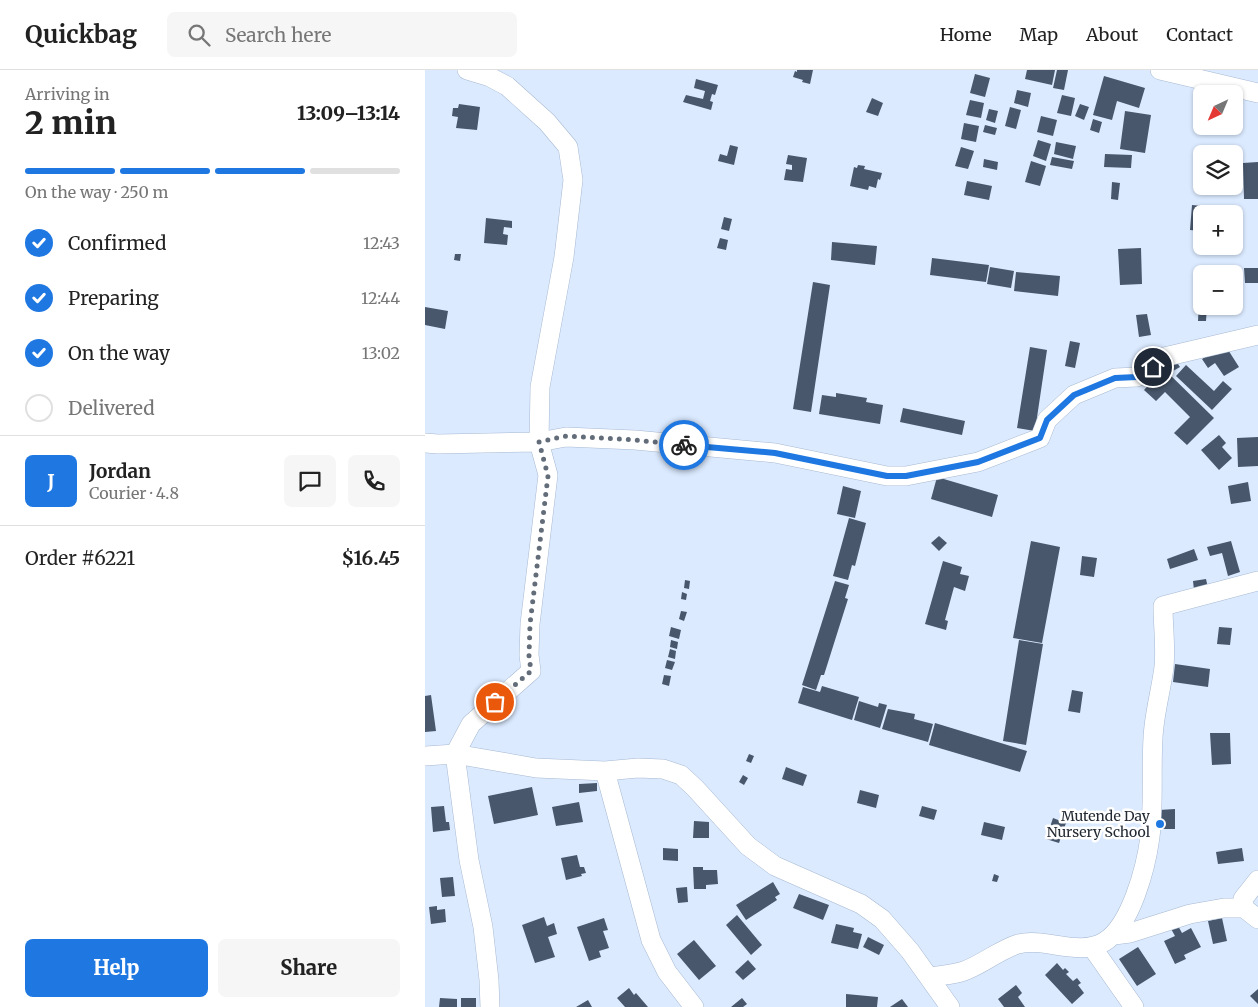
<!DOCTYPE html>
<meta charset="utf-8">
<style>
body{margin:0;font-family:Merriweather,serif;background:#f6f6f6;color:#222;height:100vh;display:flex;flex-direction:column;font-size:19px;white-space:nowrap}
*{box-sizing:border-box;margin:0}
p{font-size:16px;color:#767676}
.icon{flex:none;width:28px;height:28px;fill:none;stroke:currentColor;stroke-width:2;stroke-linecap:round;stroke-linejoin:round}
.map{position:relative;flex:1;overflow:hidden}
.panel{display:flex;flex-direction:column;background:#fff;width:425px}
.panel>*{flex:none}
.needle{width:32px;rotate:224deg}
.controls{position:absolute;left:768px;top:15px;display:grid;gap:10px}
.controls a{display:grid;place-items:center;width:50px;height:50px;border-radius:8px;background:#fff;box-shadow:0 1px 4px #0004;font-size:25px}
.pin{position:absolute;display:grid;place-items:center;width:42px;height:42px;color:#fff;margin:-21px;border:2px solid #fff;border-radius:50%;box-shadow:0 1px 5px #0007}
.courier{position:absolute;display:grid;place-items:center;width:50px;height:50px;margin:-25px;border:4px solid #1f78e1;border-radius:50%;background:#fff;color:#222;box-shadow:0 1px 6px #0007}
.summary em{font-style:normal;font-weight:800}
.summary div{display:flex;flex-direction:column-reverse}
.summary{display:flex;align-items:center;justify-content:space-between;height:85px;padding:0 25px}
h1{font-size:32px;font-weight:800;line-height:38px}
.bar{display:grid;grid-template-columns:repeat(4,1fr);gap:8px 5px;align-content:center;height:60px;padding:0 25px}
.bar i{height:6px;border-radius:4px;background:#e0e0e0}
.bar .on{background:#1f78e1}
.bar p{grid-column:span 4}
.line{display:flex;align-items:center;gap:12px;padding:0 25px;border-top:1px solid #e0e0e0}
.line div{flex:1}
.round{display:grid;place-items:center;flex:none;width:52px;height:52px;border-radius:8px;background:#f6f6f6}
ol{padding:0 25px;list-style:none}
li{display:flex;align-items:center;gap:15px;height:55px}
li p{margin-inline-start:auto}
li .icon{padding:5px;border-radius:50%;background:#1f78e1;color:#fff;stroke-width:4}
li:last-child{color:#767676}
li i{width:28px;height:28px;border:2px solid #e0e0e0;border-radius:50%}
.button{display:flex;gap:10px;margin-top:auto;padding:10px 25px}
.button a{flex:1;height:58px;border-radius:8px;background:#1f78e1;color:#fff;font-size:20px;font-weight:800;line-height:58px;text-align:center}
.button a+a{background:#f6f6f6;color:#222}
header{display:flex;align-items:center;gap:30px;box-sizing:border-box;height:70px;padding:0 25px;background:#fff;border-bottom:1px solid #e0e0e0}
header strong{font-size:24px}
nav{display:flex;gap:28px;margin-inline-start:auto;font-size:18px}
.search{width:350px;height:45px;background:#f6f6f6;display:flex;align-items:center;gap:12px;box-sizing:border-box;padding:0 18px;border-radius:8px;color:#767676;font-size:19px}
main{display:flex;flex:1;min-height:0}
.map>svg:first-child{display:block}
</style>
<header>
<strong>Quickbag</strong>
<div class="search"><svg class="icon" aria-label="search" viewBox="0 0 24 24"><circle cx="10" cy="10" r="6"/><path d="M15 15l6 6"/></svg>Search here</div>
<nav><a>Home</a><a>Map</a><a>About</a><a>Contact</a></nav>
</header>
<main>
<section class="panel">
<div class="summary"><div><h1>2 min</h1><p>Arriving in</p></div><em>13:09–13:14</em></div>
<div class="bar"><i class="on"></i><i class="on"></i><i class="on"></i><i></i><p>On the way · 250 m</p></div>
<ol>
<li><svg class="icon" aria-label="check" viewBox="0 0 24 24"><path d="M5 12l5 5 9-10"/></svg>Confirmed<p>12:43</p></li>
<li><svg class="icon" aria-label="check" viewBox="0 0 24 24"><path d="M5 12l5 5 9-10"/></svg>Preparing<p>12:44</p></li>
<li><svg class="icon" aria-label="check" viewBox="0 0 24 24"><path d="M5 12l5 5 9-10"/></svg>On the way<p>13:02</p></li>
<li><i></i>Delivered</li>
</ol>
<div class="line" style="height:90px"><b class="round" style="background:#1f78e1;color:#fff">J</b><div><b>Jordan</b><p>Courier · 4.8</p></div><a class="round"><svg class="icon" aria-label="chat" viewBox="0 0 24 24"><path d="M4 5h16v11H9l-5 4z"/></svg></a><a class="round"><svg class="icon" aria-label="phone" viewBox="0 0 24 24"><path d="M5 4h4l2 5-3 2q2 4 5 5l2-3 5 2v4C11 20 4 13 5 4z"/></svg></a></div>
<div class="line" style="height:65px"><div>Order #6221</div><b>$16.45</b></div>
<div class="button"><a>Help</a><a>Share</a></div>
</section>
<div class="map">
<svg width="833" height="937" viewBox="0 0 833 937">
<rect width="100%" height="100%" fill="#dbeaff"/>
<!-- building -->
<path fill="#48576c" d="M372,0h16l-3,14 -8,-2 1,-2 -10,-3 2,-6 2,1z
M602,0h28l-3,15 -27,-6z
M632,0h11l-4,20 -11,-2z
M550,4l15,4 -5,19 -15,-4z
M679,6l41,12 -6,20 -22,-7 -5,19 -19,-5z
M271,9l22,6 -3,10 -3,-1 -2,7 3,1 -2,8 -28,-8 3,-7 17,4 2,-8 -11,-3z
M592,20l14,3 -3,14 -14,-4z
M637,25l13,3 -4,18 -14,-3z
M447,28l11,5 -5,13 -12,-4z
M545,30l14,3 -3,15 -15,-3z
M34,34l21,3 -3,23 -21,-2 2,-11 -6,-1 1,-8h5z
M655,34l9,3 -5,13 -9,-4z
M585,37l11,3 -5,19 -11,-3z
M564,39l9,2 -3,12 -9,-3z
M700,41l26,4 -6,38 -25,-4z
M616,46l16,4 -4,16 -16,-4z
M668,49l9,3 -3,11 -9,-3z
M539,53l15,3 -3,16 -15,-3z
M560,55l12,3 -2,7 -12,-3z
M613,70l13,4 -5,17 -13,-5z
M631,72l20,4 -3,13 -19,-5z
M305,75l8,2 -4,18 -16,-4 2,-7 7,2z
M536,77l13,4 -6,18 -13,-3z
M680,84l27,1 -1,13 -27,-1z
M363,85l19,3 -4,24 -19,-2 2,-11 6,1v-5l-6,-1z
M627,87l22,4 -2,8 -22,-4z
M559,89l14,3 -1,8 -14,-3z
M606,91l15,5 -6,20 -15,-4z
M833,92v37h-14l-1,-36z
M433,95l7,1 -1,3 18,4 -2,7 -2,-1 -2,9 -7,-2 -1,4 -18,-4 4,-19 3,1z
M542,111l25,5 -3,14 -25,-5z
M687,112l8,1 -2,17 -7,-1z
M767,135l40,4v5h-31v17l-11,-1z
M299,147l8,2 -3,12 -8,-2z
M61,148l26,3v7l-8,-1 -1,7 5,1 -1,10 -23,-2z
M295,168l8,2 -2,10 -9,-2z
M407,172l45,4 -2,19 -44,-5z
M716,178l1,36 -22,1 -2,-36z
M30,184h6l-1,7 -6,-1z
M507,188l57,7 -3,17 -56,-7z
M565,197l24,4 -3,17 -24,-4z
M819,198h14v15h-13z
M591,202l44,4 -2,20 -44,-5z
M388,212l17,3 -19,127 -18,-3z
M774,231h2v5h6l-1,15h-8z
M0,237l23,4 -3,18 -20,-4z
M722,244l4,21 -12,2 -3,-22z
M645,271l10,2 -5,25 -10,-2z
M800,275l14,22 -15,9 -9,-13 -7,5 -6,-9z
M605,277l17,3 -12,81 -18,-3z
M751,291l4,6 -7,4 -4,-6z
M761,295l28,26 9,-10 9,8 -20,21 -36,-34z
M739,299l50,49 -27,27 -13,-12 16,-16 -25,-25 -9,9 -12,-11z
M411,323l31,5 -1,4 17,3 -3,19 -61,-10 3,-19 14,2z
M478,338l62,13 -3,14 -62,-13z
M794,365l7,8 -4,4 10,11 -13,12 -18,-20z
M833,367v29l-20,1 -1,-29z
M512,407l61,18 -6,22 -61,-18z
M823,412l3,19 -20,3 -3,-18z
M418,416l18,5 -6,27 -18,-4z
M424,448l17,5 -11,43 -3,-1 -4,15 -15,-4z
M514,466l8,7 -8,8 -8,-8z
M606,471l29,6 -18,96 -29,-5z
M806,471l9,31 -12,4 -6,-23 -12,3 -3,-9z
M769,479l4,11 -28,9 -3,-10z
M657,486l15,2 -3,19 -14,-2z
M518,491l19,6 -2,7 9,2 -4,15 -11,-4 -9,33 3,1 -2,9 -21,-6z
M781,509l2,9 -14,2 -1,-9z
M260,510l5,1 -1,8 -5,-1z
M410,511l14,4 -4,13 3,1 -24,76h-3l-5,15 -14,-5z
M257,522l5,2 -1,6 -5,-1z
M256,541l6,1 -3,9 -5,-2z
M246,557l10,3 -2,9 -10,-3z
M794,557l13,1 -2,17 -13,-1z
M246,570l7,2 -1,7 -7,-2z
M594,570l24,4 -17,101 -23,-4z
M245,579l6,2 -1,8 -7,-2z
M242,590l8,2 -3,8 -7,-2z
M750,594l35,5 -2,18 -35,-5z
M239,605l7,1 -2,10 -7,-2z
M397,616l37,11 -7,23 -54,-17 5,-16 17,5z
M647,620l11,2 -3,21 -12,-2z
M6,625l5,36 -11,1v-36z
M434,631l19,6 1,-4 8,2 -7,23 -26,-8z
M463,639l27,5 -1,5 19,5 -5,18 -46,-13z
M510,653l92,28 -7,21 -91,-27z
M785,663h20l1,31 -19,1z
M324,684l5,2 -3,7 -5,-2z
M361,697l21,8 -4,11 -21,-7z
M318,705l5,3 -4,7 -5,-3z
M172,713v8l-18,2v-9z
M107,717l6,28 -44,9 -6,-28z
M435,720l19,5 -3,13 -19,-5z
M154,732l4,20 -27,4 -4,-19z
M19,736l2,16h3l1,8 -17,2 -2,-25z
M497,736l15,4 -3,10 -15,-4z
M750,739v20h-16v-19z
M628,748l13,5 -7,20 -13,-4z
M269,751l15,1v16h-16z
M559,752l21,5 -3,13 -21,-5z
M238,778l15,1v12l-15,-1z
M817,778l2,13 -26,3 -2,-12z
M152,785l3,12h4l2,6 -5,1 1,2 -16,4 -5,-22z
M268,797h10v3h14l1,14 -12,1v4h-12z
M569,804l5,2 -2,6 -5,-1z
M28,807l2,19 -13,1 -2,-19z
M348,812l7,12 -5,3 2,3 -31,20 -10,-15z
M262,817l1,15 -10,1 -2,-15z
M374,824l30,11 -6,15 -30,-12z
M12,836v4l8,-1 1,13 -15,2 -2,-17z
M312,845l25,30 -11,10 -25,-30z
M119,847l3,9 7,-3 3,11 -9,3 7,20 -20,6 -13,-38z
M179,848l4,12 -5,1 6,17 -10,3 2,6 -12,4 -12,-34z
M797,848l5,23 -14,3 -5,-23z
M411,854l18,4 -1,4 9,2 -4,15 -27,-6z
M752,854l5,9 9,-5 10,19 -17,8 2,4 -11,5 -11,-23 11,-5 -5,-9z
M443,867l16,8 -5,10 -16,-8z
M269,870l22,26 -17,14 -22,-26z
M713,877l18,27 -19,12 -18,-27z
M323,890l8,9 -13,11 -8,-8z
M632,893l6,7 2,-2 4,4 -3,2 7,7 4,-3 4,5 -3,2 6,8 -12,11 -27,-29z
M591,915l6,8 -4,4 7,10h-21l-6,-8z
M204,918l5,7 2,-2 12,14h-23l-8,-9z
M833,919v15l-8,-8z
M421,924l32,3 -1,10h-31z
M15,928l17,1v8h-18z
M36,928h15v9h-15z
M317,928l5,6 -4,3h-12z
M477,929l6,8h-18z
M163,930l4,7h-16z"/>
<g fill="none" stroke-linecap="round" stroke-linejoin="round">
<!-- minor casing -->
<g stroke="#a7b9d1" stroke-width="20">
<path id="minor" d="M735,0l98,23
M0,373l13,1 101,-2 27,-5 69,3 140,13 112,23h19l72,-14 62,-24 7,-18 27,-25 41,-17 22,-1 16,-10 7,-9 98,-23
M0,686l30,-2 16,-30 60,-53 -2,-16 1,-31 18,-149 -9,-33 1,-55 24,-130 9,-77 -5,-33 -21,-25 -40,-36 -17,-9 -23,-7
M180,701l46,169 16,32 27,35
M819,838l-1,-9 15,-19
M689,865l16,-2 60,-19 34,-6h20l14,11
M667,877l42,60
M505,907c11,-2 23,-2 34,-6 17,-6 37,-22 54,-27 27,-7 60,13 86,-2 27,-16 42,-75 46,-105 4,-32 1,-66 3,-99 1,-24 8,-47 11,-71 2,-20 -1,-41 -1,-61l95,-25
M65,937l-1,-27 -6,-53 -14,-67 -14,-106 81,14 69,3 33,-3 25,1 18,6 14,13 53,58 27,20 86,38 21,15 28,32 40,56"/>
</g>
<!-- minor -->
<use href="#minor" stroke="#fff" stroke-width="19"/>
</g>
<g fill="none" stroke-linecap="round" stroke-linejoin="round">
<!-- done -->
<path stroke="#636d7a" stroke-width="5" stroke-dasharray="0 9" d="M70,632l36,-31 -2,-15 1,-32 18,-148 -9,-34 27,-6 69,4 49,5"/>
<!-- route -->
<path stroke="#1f78e1" stroke-width="6" d="M259,375l91,8 112,23h19l72,-14 62,-24 7,-18 27,-25 41,-17 22,-1 16,-10"/>
</g>
<!-- markers -->
<circle fill="#1f78e1" stroke="#fff" stroke-width="2" cx="735" cy="754" r="5"/>
<g text-anchor="middle" dominant-baseline="central" stroke-width="5" stroke-linejoin="round" paint-order="stroke">
<!-- poi labels -->
<g font-size="14" fill="#232a33" stroke="#fff" text-anchor="end">
<text x="725" y="746">Mutende Day<tspan x="725" dy="16">Nursery School</tspan></text>
</g>
</g>
</svg>
<div class="controls">
<a><svg class="needle" viewBox="-14 -14 28 28"><path d="M0-13l5 13h-10z" fill="#e53935"/><path d="M0 13l5-13h-10z" fill="#767676"/></svg></a>
<a><svg class="icon" aria-label="layers" viewBox="0 0 24 24"><path d="M12 4l9 5-9 5-9-5zM3 14l9 5 9-5"/></svg></a>
<a>+</a>
<a>−</a>
</div>
<div class="pin" style="left:70px;top:632px;background:#ea580c"><svg class="icon" aria-label="bag" viewBox="0 0 24 24"><path d="M5 8h14l-1 12H6zM9 8a3 3 0 0 1 6 0"/></svg></div>
<div class="pin" style="left:728px;top:297px;background:#1f2937"><svg class="icon" aria-label="home" viewBox="0 0 24 24"><path d="M3 11l9-7 9 7M6 9v11h12V9"/></svg></div>
<div class="courier" style="left:259px;top:375px"><svg class="icon" aria-label="bike" viewBox="0 0 24 24"><circle cx="6" cy="16" r="4"/><circle cx="18" cy="16" r="4"/><path d="M6 16l4-8h5l3 8M10 8l3 8H6M13 5h3"/></svg></div>
</div>
</main>
